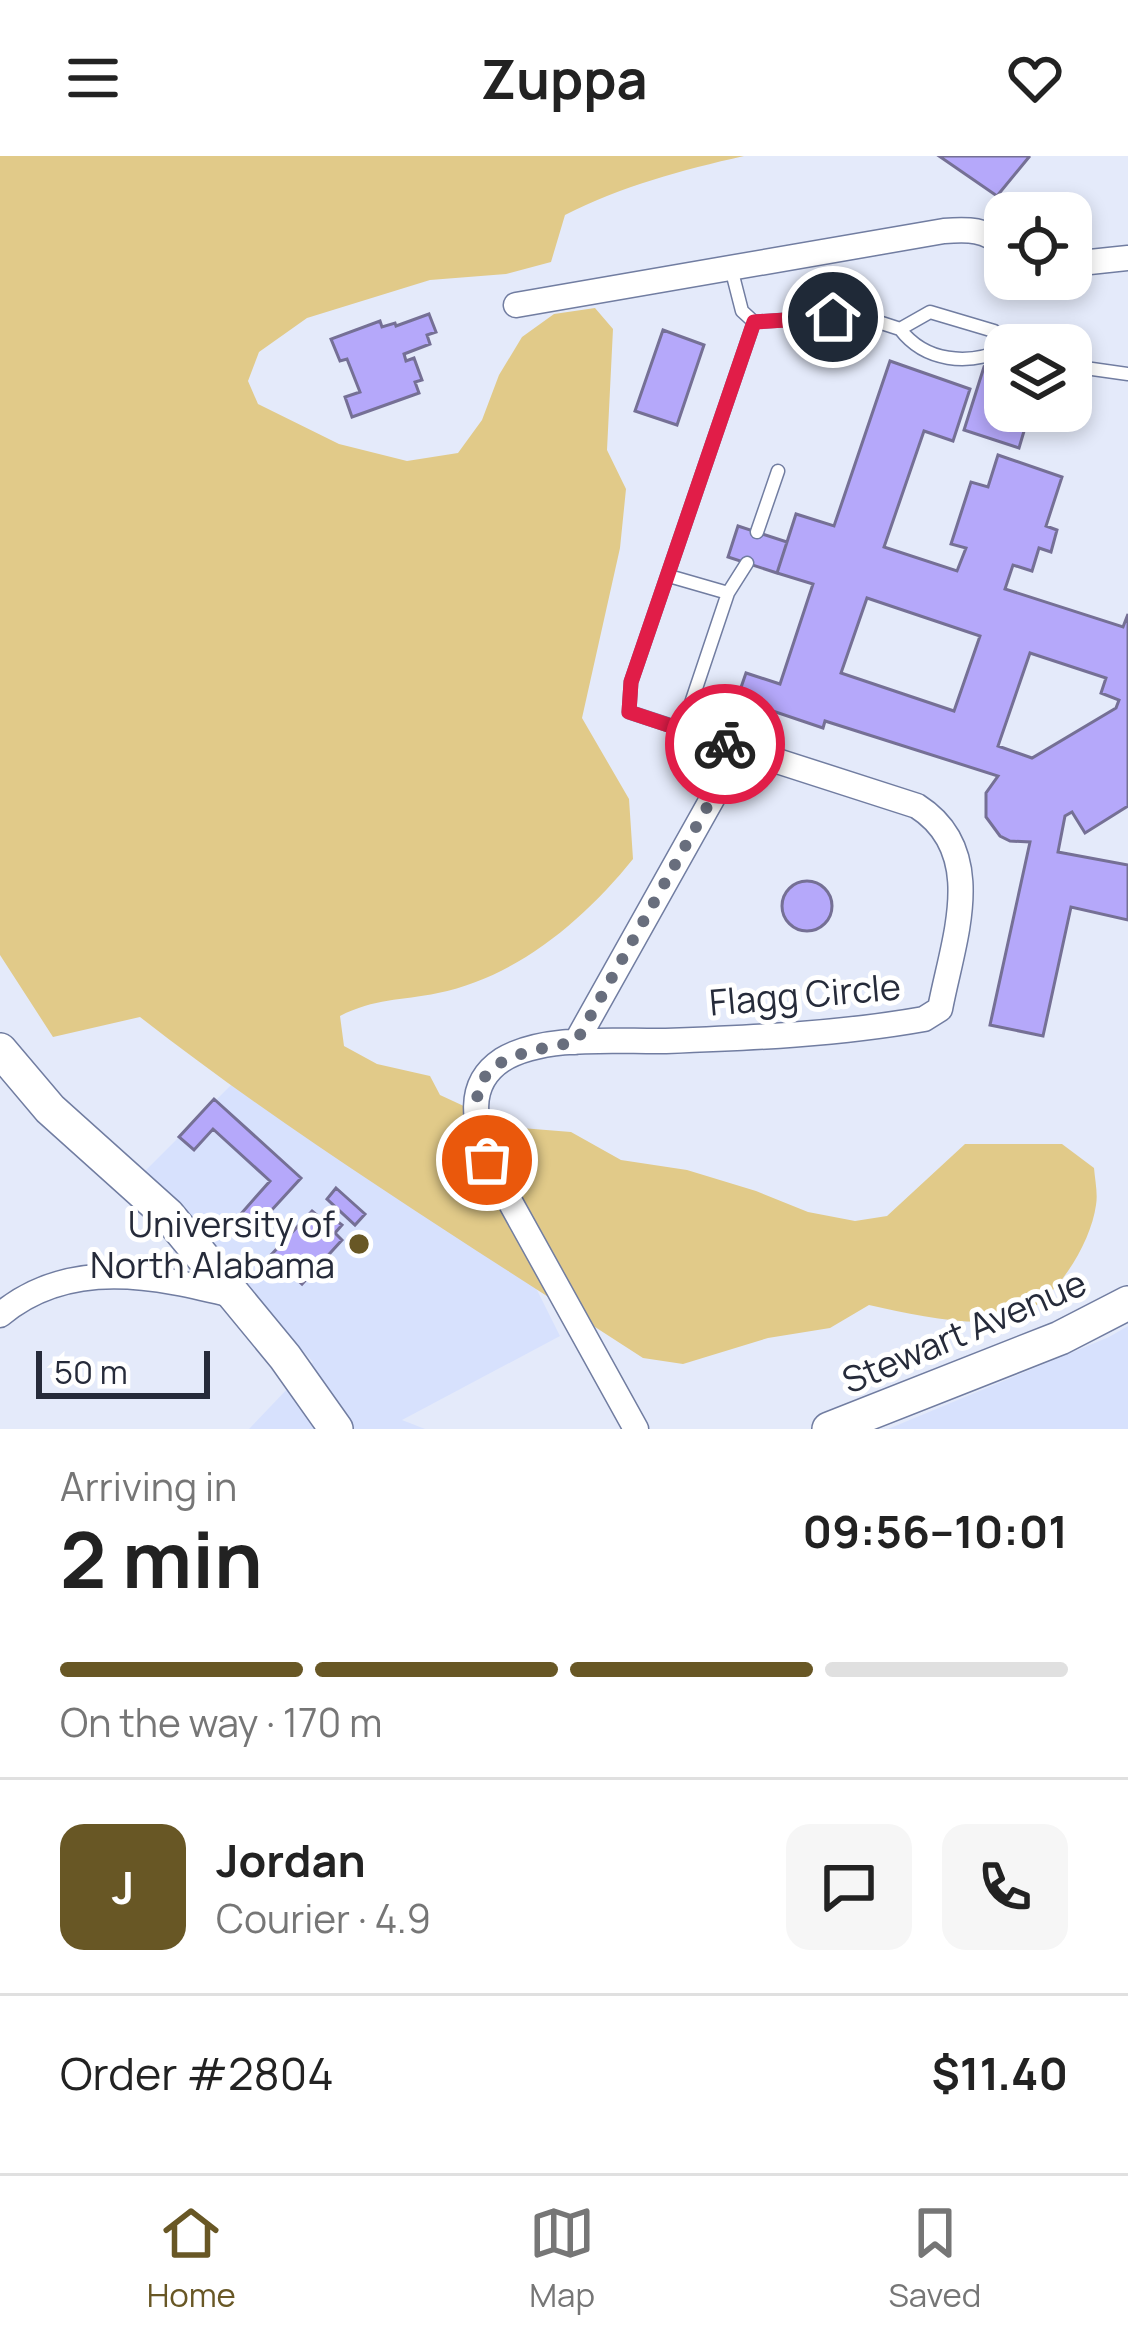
<!DOCTYPE html>
<meta charset="utf-8">
<style>
body{margin:0;font-family:Manrope,sans-serif;background:#f6f6f6;color:#222;height:100vh;display:flex;flex-direction:column;font-size:45px;white-space:nowrap}
*{box-sizing:border-box;margin:0}
p{font-size:39px;color:#767676}
.icon{flex:none;width:66px;height:66px;fill:none;stroke:currentColor;stroke-width:2;stroke-linecap:round;stroke-linejoin:round}
.map{position:relative;height:1273px;overflow:hidden}
.side{display:flex;flex-direction:column;background:#fff;flex:1}
.side>*{flex:none}
.tools{position:absolute;left:984px;top:36px;display:grid;gap:24px}
.tools a{display:grid;place-items:center;width:108px;height:108px;border-radius:24px;background:#fff;box-shadow:0 6px 18px #0003;font-size:60px}
.scale{position:absolute;left:36px;bottom:30px;width:174px;box-sizing:border-box;padding-left:12px;border:6px solid #262b3a;border-top:0;font-size:33px;line-height:42px;white-space:nowrap;color:#262b3a;-webkit-text-stroke:9px #fff;paint-order:stroke}
.pin{position:absolute;display:grid;place-items:center;width:102px;height:102px;color:#fff;margin:-51px;border:6px solid #fff;border-radius:50%;box-shadow:0 3px 12px #0007}
.courier{position:absolute;display:grid;place-items:center;width:120px;height:120px;margin:-60px;border:9px solid #e11d48;border-radius:50%;background:#fff;color:#222;box-shadow:0 3px 15px #0007}
.summary em{font-style:normal;font-weight:700}
.summary div{display:flex;flex-direction:column-reverse}
.summary{display:flex;align-items:center;justify-content:space-between;height:204px;padding:0 60px}
h1{font-size:78px;font-weight:700;line-height:90px}
.bar{display:grid;grid-template-columns:repeat(4,1fr);gap:18px 12px;align-content:center;height:144px;padding:0 60px}
.bar i{height:15px;border-radius:9px;background:#e0e0e0}
.bar .active{background:#685725}
.bar p{grid-column:span 4}
.line{display:flex;align-items:center;gap:30px;padding:0 60px;border-top:3px solid #e0e0e0}
.line div{flex:1}
.round{display:grid;place-items:center;flex:none;width:126px;height:126px;border-radius:24px;background:#f6f6f6}
header{display:flex;justify-content:space-between;align-items:center;height:156px;padding:0 60px;background:#fff;font-size:54px;font-weight:700}
.tab-bar{display:flex;justify-content:space-around;align-items:center;height:168px;border-top:3px solid #e0e0e0;background:#fff;font-size:33px;color:#767676}
.tab-bar a{display:grid;justify-items:center;gap:6px}
.tab-bar .active{color:#685725}
.map>svg:first-child{display:block}
</style>
<header><svg class="icon" aria-label="menu" viewBox="0 0 24 24"><path d="M4 6h16M4 12h16M4 18h16"/></svg>Zuppa<svg class="icon" aria-label="heart" viewBox="0 0 24 24"><path d="M12 20l-8-8c-3-5 5-10 8-4 3-6 11-1 8 4z"/></svg></header>
<div class="map">
<svg width="1128" height="1273" viewBox="0 0 1128 1273">
<rect width="100%" height="100%" fill="#e4eafa"/>
<!-- built -->
<path fill="#d7e1fd" d="M254,906l261,184 45,90 -158,84 23,9h-176l64,-67 -172,-187z
M1128,1170v103h-240l221,-92z"/>
<!-- green -->
<path fill="#e1ca89" d="M0,0h744c-62,14 -122,30 -179,59l-14,47 -45,12 -76,6 -123,38 -48,34 -11,29 10,23 81,40 68,17 51,-8 24,-33 17,-45 23,-38 32,-23 41,-6 18,21 -6,121 19,39 -6,59 -38,170 47,81 4,60c-49,61 -116,118 -195,134 -38,8 -63,5 -98,23l4,30 33,18 53,12 10,19 69,32 62,5 50,28 66,10 69,21 52,21 47,9 32,-5 78,-72h97l32,24c1,12 4,26 2,37 -6,44 -50,112 -96,116 -44,4 -89,-7 -131,-16l-39,23 -62,10 -85,26 -40,-6c-169,-110 -344,-217 -503,-341l-87,20 -53,-82z"/>
<!-- building -->
<path fill="#b5a8fa" stroke="#757095" stroke-width="3" fill-rule="evenodd" d="M939,0h89l1,1 -32,39z
M429,158l7,18 -9,3 3,9 -26,10 2,7 8,-3 8,22 -7,2 4,11 -67,24 -7,-20 15,-5 -13,-33 -7,2 -9,-22 49,-18 2,6 13,-4 1,3z
M663,174l41,15 -27,80 -42,-14z
M890,205l80,28 -17,52 -29,-10 -40,116 73,24 9,-23 -15,-4 20,-62 17,5 10,-32 64,22 -16,49 11,4 -6,22 -12,-4 -7,23 -19,-6 -8,24 118,38 5,-13v192l-43,27 -13,-21 -7,4 -7,36 70,13v55l-57,-13 -28,129 -53,-11 40,-183 -20,-1 -10,-5 -14,-19v-24l12,-17 -173,-55 -2,7 -86,-29 9,-26 34,11 33,-100 -36,-11 10,-31 9,-28 38,12zM867,442l113,38 -26,75 -113,-38zM1030,497l76,25 -5,15 18,7 -3,8 -84,50 -34,-12z
M984,211l21,7v37h25l-11,37 -55,-18z
M738,370l49,16 -10,31 -49,-16z
M782 750a25 25 0 1 1 50 0a25 25 0 1 1-50 0Z
M214,943l87,79 -54,59 -15,-13 38,-43 -57,-52 -19,21 -15,-13z
M336,1032l29,26 -10,11 -28,-26z
M312,1055l15,13 6,-6 9,7 -7,8 7,7 -40,44 -31,-29z"/>
<g fill="none" stroke-linecap="round" stroke-linejoin="round">
<!-- lane casing -->
<g stroke="#717da1" stroke-width="15">
<path id="lane" d="M731,112l11,43 12,11
M900,173c25,33 68,37 105,20
M1071,210l57,8
M757,376l21,-61
M669,420l59,17 -46,137
M728,437l19,-30
M739,592l-110,-36 2,-30 123,-360 103,-7 43,14 30,-17 64,19 16,14"/>
</g>
<!-- street casing -->
<g stroke="#717da1" stroke-width="27">
<path id="street" d="M1071,108l57,-6
M516,149l428,-74c25,-2 41,-2 61,15
M576,886l164,-293 177,57c72,46 36,134 23,203l-16,10c-84,15 -173,19 -258,22 -48,1 -122,-7 -164,19 -38,25 -26,65 -15,100l149,269
M0,1159c69,-58 156,-39 236,-19"/>
</g>
<!-- secondary casing -->
<g stroke="#717da1" stroke-width="36">
<path id="secondary" d="M0,894l50,59 118,106 117,142 51,72
M829,1273l231,-91 68,-35"/>
</g>
<!-- lane -->
<use href="#lane" stroke="#fff" stroke-width="12"/>
<!-- street -->
<use href="#street" stroke="#fff" stroke-width="24"/>
<!-- secondary -->
<use href="#secondary" stroke="#fff" stroke-width="33"/>
</g>
<g fill="none" stroke-linecap="round" stroke-linejoin="round">
<!-- done -->
<path stroke="#686e7d" stroke-width="12" stroke-dasharray="0 21.6" d="M487,1004c-30,-92 6,-104 89,-118l164,-294 -15,-4"/>
<!-- route -->
<path stroke="#e11d48" stroke-width="15" d="M725,588l-96,-32 2,-30 123,-360 79,-5"/>
</g>
<!-- markers -->
<circle fill="#685725" stroke="#fff" stroke-width="4.5" cx="359" cy="1088" r="12"/>
<g text-anchor="middle" dominant-baseline="central" stroke-width="10" stroke-linejoin="round" paint-order="stroke">
<!-- street labels -->
<g font-size="36" fill="#262b3a" stroke="#fff">
<text transform="translate(805 838) rotate(-5)">Flagg Circle</text>
<text transform="translate(964 1175) rotate(-23)">Stewart Avenue</text>
</g>
<!-- poi labels -->
<g font-size="36" fill="#262b3a" stroke="#fff" text-anchor="end">
<text x="335" y="1067">University of<tspan x="335" dy="41">North Alabama</tspan></text>
</g>
</g>
</svg>
<div class="tools">
<a><svg class="icon" aria-label="locate" viewBox="0 0 24 24"><circle cx="12" cy="12" r="6"/><path d="M12 2v4M12 18v4M2 12h4M18 12h4"/></svg></a>
<a><svg class="icon" aria-label="layers" viewBox="0 0 24 24"><path d="M12 4l9 5-9 5-9-5zM3 14l9 5 9-5"/></svg></a>
</div>
<div class="scale">50 m</div>
<div class="pin" style="left:487px;top:1004px;background:#ea580c"><svg class="icon" aria-label="bag" viewBox="0 0 24 24"><path d="M5 8h14l-1 12H6zM9 8a3 3 0 0 1 6 0"/></svg></div>
<div class="pin" style="left:833px;top:161px;background:#1f2937"><svg class="icon" aria-label="home" viewBox="0 0 24 24"><path d="M3 11l9-7 9 7M6 9v11h12V9"/></svg></div>
<div class="courier" style="left:725px;top:588px"><svg class="icon" aria-label="bike" viewBox="0 0 24 24"><circle cx="6" cy="16" r="4"/><circle cx="18" cy="16" r="4"/><path d="M6 16l4-8h5l3 8M10 8l3 8H6M13 5h3"/></svg></div>
</div>
<section class="side">
<div class="summary"><div><h1>2 min</h1><p>Arriving in</p></div><em>09:56–10:01</em></div>
<div class="bar"><i class="active"></i><i class="active"></i><i class="active"></i><i></i><p>On the way · 170 m</p></div>
<div class="line" style="height:216px"><b class="round" style="background:#685725;color:#fff">J</b><div><b>Jordan</b><p>Courier · 4.9</p></div><a class="round"><svg class="icon" aria-label="chat" viewBox="0 0 24 24"><path d="M4 5h16v11H9l-5 4z"/></svg></a><a class="round"><svg class="icon" aria-label="phone" viewBox="0 0 24 24"><path d="M5 4h4l2 5-3 2q2 4 5 5l2-3 5 2v4C11 20 4 13 5 4z"/></svg></a></div>
<div class="line" style="height:156px"><div>Order #2804</div><b>$11.40</b></div>
</section>
<nav class="tab-bar">
<a class="active"><svg class="icon" aria-label="home" viewBox="0 0 24 24"><path d="M3 11l9-7 9 7M6 9v11h12V9"/></svg>Home</a>
<a><svg class="icon" aria-label="map" viewBox="0 0 24 24"><path d="M3 6l6-2 6 2 6-2v14l-6 2-6-2-6 2zM9 4v14M15 6v14"/></svg>Map</a>
<a><svg class="icon" aria-label="saved" viewBox="0 0 24 24"><path d="M7 4h10v16l-5-4-5 4z"/></svg>Saved</a>
</nav>
